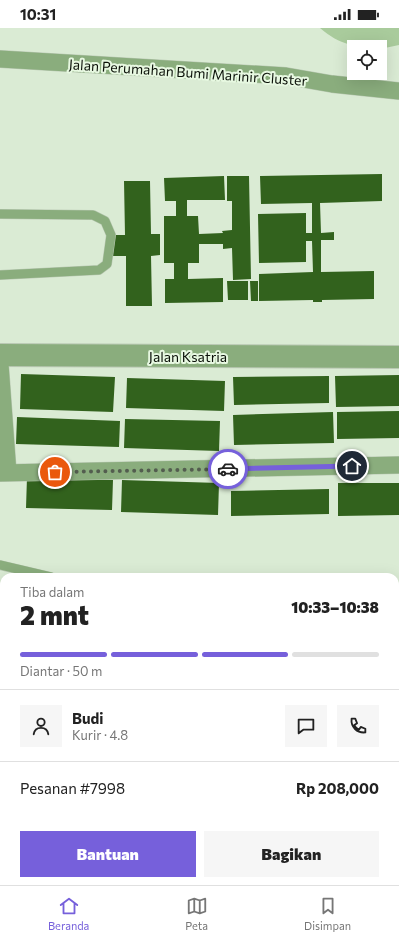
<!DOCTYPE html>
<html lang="id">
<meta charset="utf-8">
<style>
body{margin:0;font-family:Commissioner,sans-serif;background:#f6f6f6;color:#222;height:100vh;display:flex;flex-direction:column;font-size:15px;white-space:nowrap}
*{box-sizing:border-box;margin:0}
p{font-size:13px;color:#767676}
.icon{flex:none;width:22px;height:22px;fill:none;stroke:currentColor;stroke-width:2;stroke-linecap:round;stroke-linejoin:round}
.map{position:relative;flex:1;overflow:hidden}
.sheet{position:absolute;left:0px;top:545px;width:399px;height:312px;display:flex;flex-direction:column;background:#fff;border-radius:12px 12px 0 0;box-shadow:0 4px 16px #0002}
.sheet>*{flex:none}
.buttons{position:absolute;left:347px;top:12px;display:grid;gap:8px}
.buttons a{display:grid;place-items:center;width:40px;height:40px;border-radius:0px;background:#fff;box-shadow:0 4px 16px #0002;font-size:20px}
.pin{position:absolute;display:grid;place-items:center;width:34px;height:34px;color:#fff;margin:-17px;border:2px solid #fff;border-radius:50%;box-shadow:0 1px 4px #0007}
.courier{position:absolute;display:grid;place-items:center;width:40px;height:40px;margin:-20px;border:3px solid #7660db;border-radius:50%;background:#fff;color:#222;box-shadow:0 1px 5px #0007}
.summary em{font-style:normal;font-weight:800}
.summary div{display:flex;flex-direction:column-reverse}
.summary{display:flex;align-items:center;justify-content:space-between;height:68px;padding:0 20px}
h1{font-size:26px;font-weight:800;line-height:30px}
.bar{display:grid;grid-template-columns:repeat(4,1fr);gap:6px 4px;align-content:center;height:48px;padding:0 20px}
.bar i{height:5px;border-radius:3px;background:#e0e0e0}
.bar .current{background:#7660db}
.bar p{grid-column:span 4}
.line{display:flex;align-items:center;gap:10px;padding:0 20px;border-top:1px solid #e0e0e0}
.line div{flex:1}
.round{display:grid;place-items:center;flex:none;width:42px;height:42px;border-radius:0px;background:#f6f6f6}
.button{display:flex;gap:8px;margin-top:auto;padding:8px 20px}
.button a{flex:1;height:46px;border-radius:0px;background:#7660db;color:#fff;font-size:16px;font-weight:800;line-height:46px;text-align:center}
.button a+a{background:#f6f6f6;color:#222}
.status{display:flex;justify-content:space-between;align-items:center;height:28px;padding:0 20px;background:#fff;direction:ltr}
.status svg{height:11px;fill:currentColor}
.menu{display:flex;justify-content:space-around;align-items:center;height:56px;border-top:1px solid #e0e0e0;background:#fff;font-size:11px;color:#767676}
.menu a{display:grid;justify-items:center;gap:2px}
.menu .current{color:#7660db}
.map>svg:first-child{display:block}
</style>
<div class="status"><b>10:31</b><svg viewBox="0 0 49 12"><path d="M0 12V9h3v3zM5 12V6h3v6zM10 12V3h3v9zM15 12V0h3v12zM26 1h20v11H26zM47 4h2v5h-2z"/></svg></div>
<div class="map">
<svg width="399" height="857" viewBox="0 0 399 857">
<rect width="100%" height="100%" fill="#daebd4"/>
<!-- green -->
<path fill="#a9cb9c" d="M320,0h79v17l-19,4v-2c-26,0 -40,-2 -60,-19z"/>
<!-- building -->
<path fill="#32621d" d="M382,146v27l-62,2 1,30 13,-1v8h-13v32l53,-1v28l-52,1v2h-9v-2l-54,1v-27l54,-2 -1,-31h-6v21l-47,1 -1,-49 48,-1v20h6v-30l-51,1 -1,-28z
M224,148l1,24h-38v16h11l1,18 24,-1 -1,-2 10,-1v-29h-5v-25h22l2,103 -18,1 -1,-32 -9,1v-5h-24v19h-11v16l35,-1v24l-58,1v-24h9v-16h-10v-47h12v-15h-11l-1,-23z
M124,153h26l1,53h9v21l-9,1 1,50h-26v-50h-13l-1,-21h13z
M227,253h21v19h-20z
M250,253h8v20h-7z
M21,346l94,3 -2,35 -93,-3z
M399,347v31l-63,1 -1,-31z
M329,348v27l-95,2 -1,-28z
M127,350l98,3 -1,30 -98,-3z
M399,383v27l-62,1v-27z
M333,384l1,31 -100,2 -1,-30z
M17,389l103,4 -1,26 -103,-3z
M125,391l95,2 -1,30 -95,-3z
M27,449l86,3 -1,30 -86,-2z
M122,452l97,3 -1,32 -97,-3z
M338,455h61v32l-61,1z
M329,461v25l-98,2v-25z
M398,681h1v16h-3z"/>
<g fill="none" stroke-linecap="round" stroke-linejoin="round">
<!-- service casing -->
<g stroke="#b9c8b3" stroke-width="10">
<path id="service" d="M0,186l93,1 12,6 6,14 -4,29 -8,6 -99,5
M0,537l51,12"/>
</g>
<!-- minor casing -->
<g stroke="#b9c8b3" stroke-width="18">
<path id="minor" d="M0,31l286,17 46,8 67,7
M0,336l8,109
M0,445l399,-8
M395,720l4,-1
M330,857v-4"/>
</g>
<!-- tertiary casing -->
<g stroke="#b9c8b3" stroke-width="24">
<path id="tertiary" d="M0,327l399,2"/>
</g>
<!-- service -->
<use href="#service" stroke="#8aad7d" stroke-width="9"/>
<!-- minor -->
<use href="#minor" stroke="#8aad7d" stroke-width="17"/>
<!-- tertiary -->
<use href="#tertiary" stroke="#8aad7d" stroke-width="22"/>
</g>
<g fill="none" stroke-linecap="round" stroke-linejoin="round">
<!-- done -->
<path stroke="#535d4f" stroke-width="4" stroke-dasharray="0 7.2" d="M55,444l173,-3"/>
<!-- route -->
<path stroke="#7660db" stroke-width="5" d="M228,441l124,-3"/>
</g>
<g text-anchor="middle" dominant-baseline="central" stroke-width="4" stroke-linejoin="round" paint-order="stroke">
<!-- street labels -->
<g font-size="14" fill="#0a1008" stroke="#e7f8e1">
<text transform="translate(188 44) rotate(4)">Jalan Perumahan Bumi Marinir Cluster</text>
<text x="188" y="328">Jalan Ksatria</text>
</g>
</g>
</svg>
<div class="buttons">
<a><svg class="icon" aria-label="locate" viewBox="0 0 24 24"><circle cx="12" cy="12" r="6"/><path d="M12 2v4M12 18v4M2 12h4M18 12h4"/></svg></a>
</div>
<div class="pin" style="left:55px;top:444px;background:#ea580c"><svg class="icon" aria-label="bag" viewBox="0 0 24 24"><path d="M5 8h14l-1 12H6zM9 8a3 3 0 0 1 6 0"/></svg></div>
<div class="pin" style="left:352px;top:438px;background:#1f2937"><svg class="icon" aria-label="home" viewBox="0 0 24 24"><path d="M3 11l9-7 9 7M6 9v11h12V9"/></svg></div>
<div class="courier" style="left:228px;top:441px"><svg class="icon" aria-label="car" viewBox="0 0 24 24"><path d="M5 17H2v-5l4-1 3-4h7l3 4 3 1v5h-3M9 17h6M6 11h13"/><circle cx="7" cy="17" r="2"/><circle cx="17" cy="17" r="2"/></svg></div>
<section class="sheet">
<div class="summary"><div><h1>2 mnt</h1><p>Tiba dalam</p></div><em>10:33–10:38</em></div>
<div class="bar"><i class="current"></i><i class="current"></i><i class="current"></i><i></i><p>Diantar · 50 m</p></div>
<div class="line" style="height:72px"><a class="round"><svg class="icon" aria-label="person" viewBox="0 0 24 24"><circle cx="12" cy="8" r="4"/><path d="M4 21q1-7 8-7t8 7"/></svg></a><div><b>Budi</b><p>Kurir · 4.8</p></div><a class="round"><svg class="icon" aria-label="chat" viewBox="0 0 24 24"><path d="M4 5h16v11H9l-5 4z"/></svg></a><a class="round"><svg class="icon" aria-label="phone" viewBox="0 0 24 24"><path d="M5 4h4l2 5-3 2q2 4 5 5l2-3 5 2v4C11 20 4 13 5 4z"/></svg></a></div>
<div class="line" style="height:52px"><div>Pesanan #7998</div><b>Rp 208,000</b></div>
<div class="button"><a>Bantuan</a><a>Bagikan</a></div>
</section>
</div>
<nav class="menu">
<a class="current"><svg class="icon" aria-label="home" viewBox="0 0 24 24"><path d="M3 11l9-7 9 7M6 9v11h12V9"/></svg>Beranda</a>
<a><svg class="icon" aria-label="map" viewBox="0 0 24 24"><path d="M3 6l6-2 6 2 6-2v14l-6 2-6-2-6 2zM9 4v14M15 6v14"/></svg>Peta</a>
<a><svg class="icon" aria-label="saved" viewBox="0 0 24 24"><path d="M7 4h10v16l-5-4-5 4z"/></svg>Disimpan</a>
</nav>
